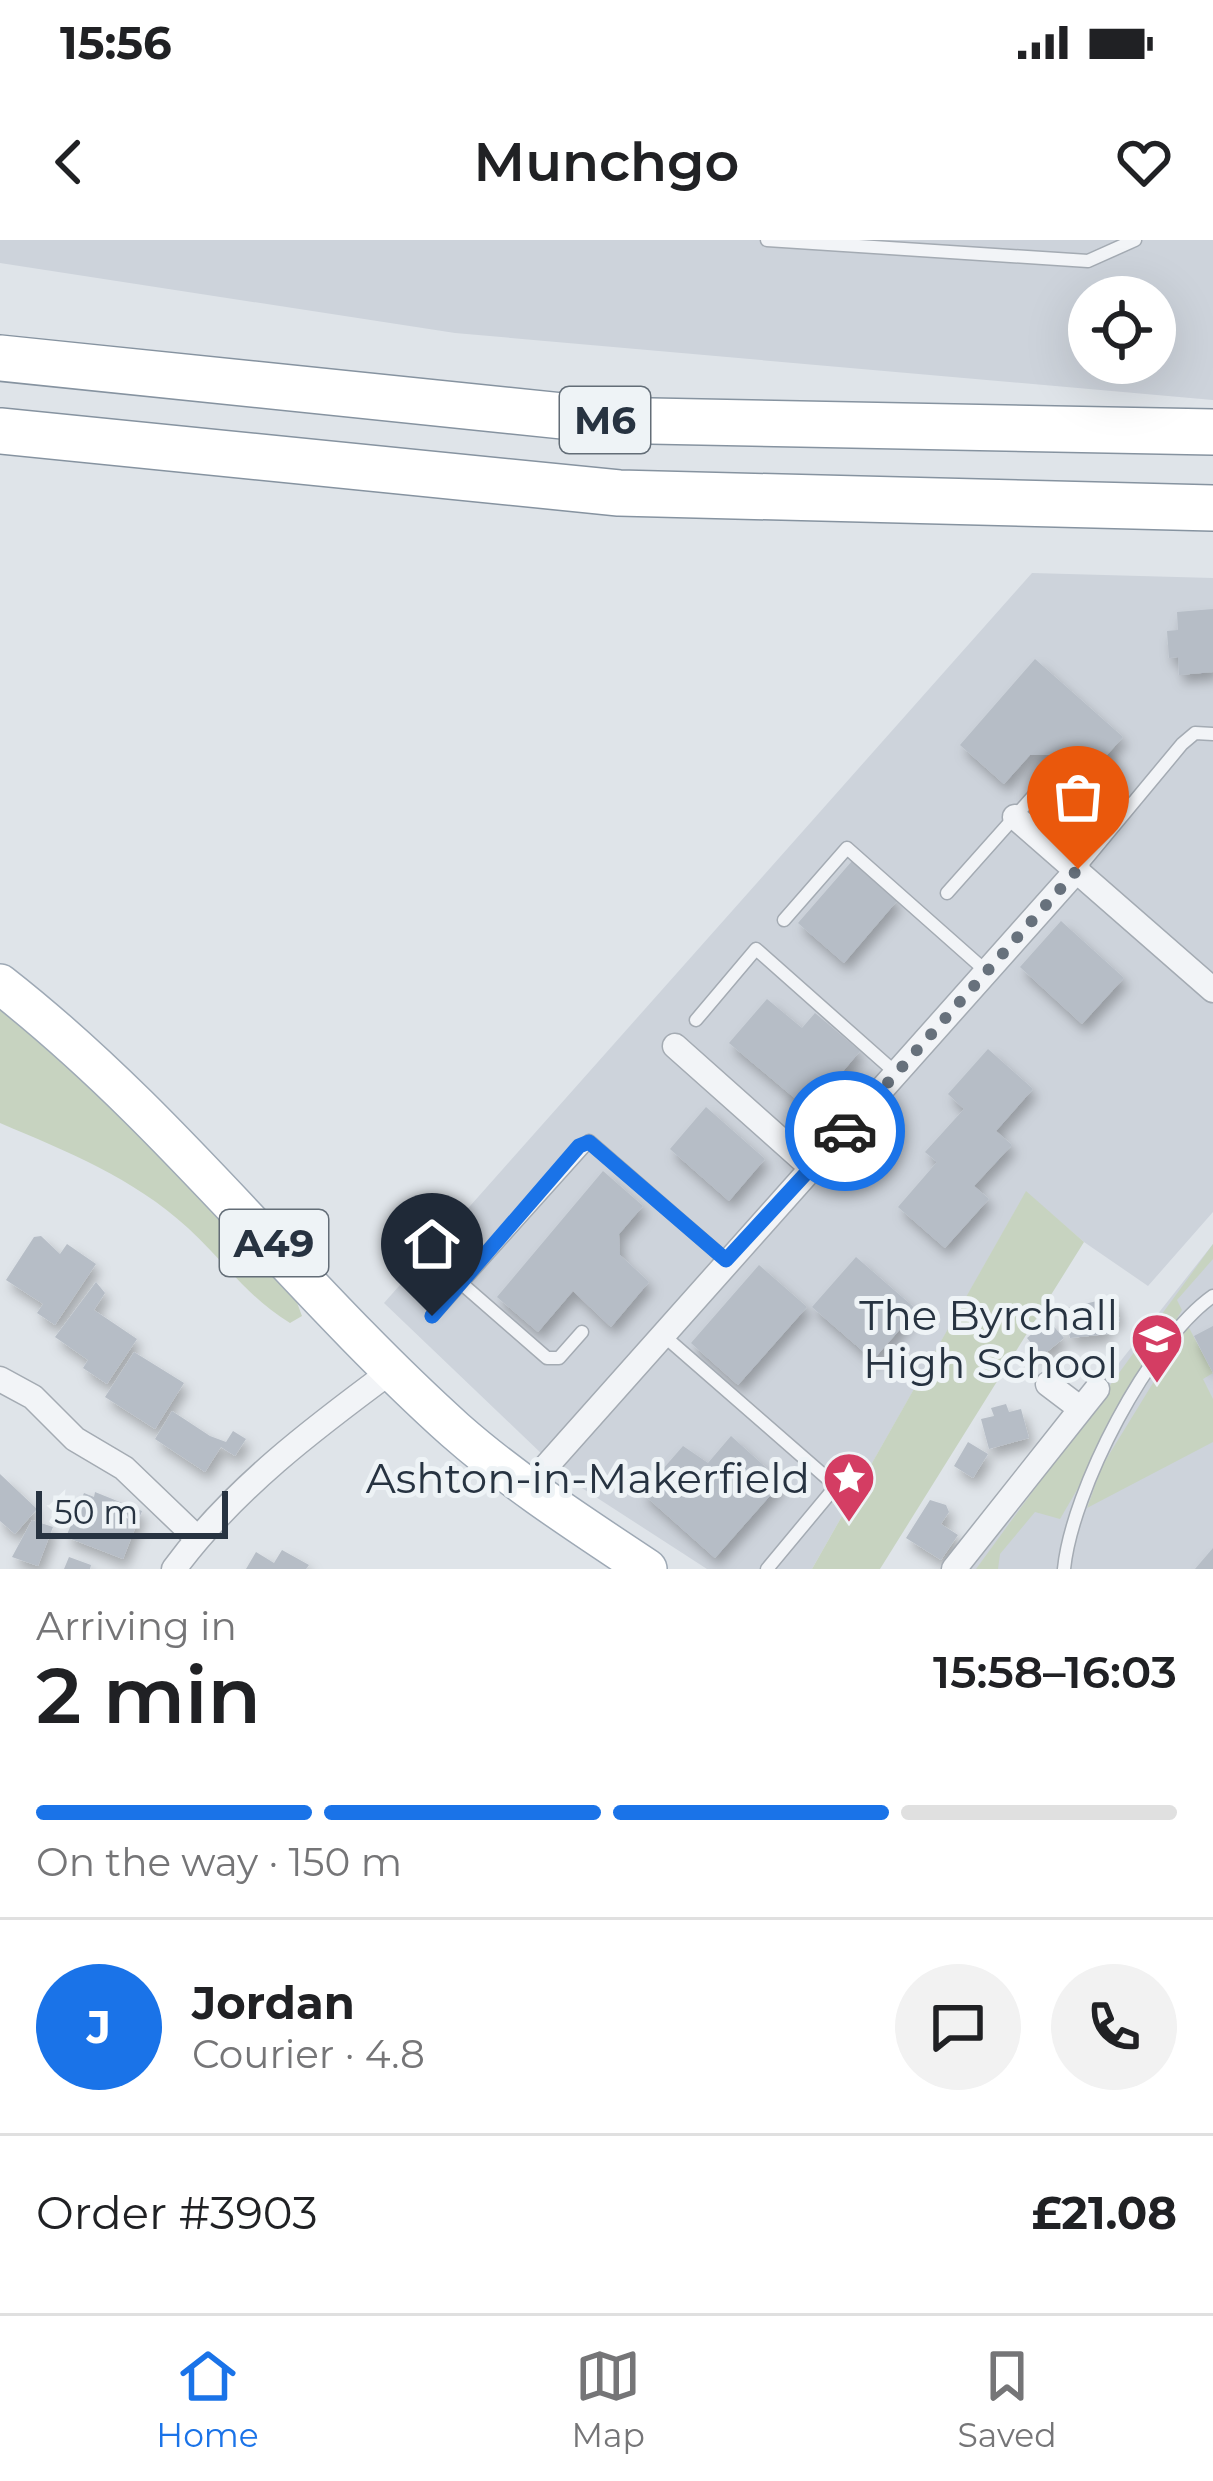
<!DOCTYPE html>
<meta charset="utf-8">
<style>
body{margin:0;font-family:Montserrat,sans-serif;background:#f2f2f2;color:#202124;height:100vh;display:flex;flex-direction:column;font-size:45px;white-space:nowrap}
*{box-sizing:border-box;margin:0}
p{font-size:39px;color:#757577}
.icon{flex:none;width:66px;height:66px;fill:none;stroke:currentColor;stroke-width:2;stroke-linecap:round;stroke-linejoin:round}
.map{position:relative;height:1329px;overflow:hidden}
.drawer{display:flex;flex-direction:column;background:#fff;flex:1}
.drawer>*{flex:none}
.tools{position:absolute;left:1068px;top:36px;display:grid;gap:24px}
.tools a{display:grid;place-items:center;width:108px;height:108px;border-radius:50%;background:#fff;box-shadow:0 12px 48px #0002;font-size:60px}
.scale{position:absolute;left:36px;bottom:30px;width:192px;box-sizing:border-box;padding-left:12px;border:6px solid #273341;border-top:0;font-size:33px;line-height:42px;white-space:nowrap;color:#273341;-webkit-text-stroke:9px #eef3f6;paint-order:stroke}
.pin{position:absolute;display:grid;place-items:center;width:102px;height:102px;color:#fff;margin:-123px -51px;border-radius:50% 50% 50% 0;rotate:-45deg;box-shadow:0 0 12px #0007}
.pin .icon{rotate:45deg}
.courier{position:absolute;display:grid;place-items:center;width:120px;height:120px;margin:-60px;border:9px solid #1a73e8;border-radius:50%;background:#fff;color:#222;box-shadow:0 3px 15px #0007}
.summary em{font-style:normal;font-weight:600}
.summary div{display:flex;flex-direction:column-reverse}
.summary{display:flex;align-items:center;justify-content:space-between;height:204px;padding:0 36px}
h1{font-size:78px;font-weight:600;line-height:90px}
.bar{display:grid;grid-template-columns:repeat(4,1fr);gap:18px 12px;align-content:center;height:144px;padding:0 36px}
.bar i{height:15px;border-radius:9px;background:#e0e0e0}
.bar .on{background:#1a73e8}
.bar p{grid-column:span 4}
.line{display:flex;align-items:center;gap:30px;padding:0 36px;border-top:3px solid #e0e0e0}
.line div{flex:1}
.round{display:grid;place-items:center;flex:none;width:126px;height:126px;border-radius:63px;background:#f2f2f2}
.status{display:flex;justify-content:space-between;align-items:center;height:84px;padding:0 60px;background:#fff;direction:ltr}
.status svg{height:33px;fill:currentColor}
header{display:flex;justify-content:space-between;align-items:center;height:156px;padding:0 36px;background:#fff;font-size:54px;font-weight:600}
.dock{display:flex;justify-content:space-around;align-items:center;height:168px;border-top:3px solid #e0e0e0;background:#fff;font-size:33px;color:#757577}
.dock a{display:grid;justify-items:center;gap:6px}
.dock .on{color:#1a73e8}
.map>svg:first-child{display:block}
</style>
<div class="status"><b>15:56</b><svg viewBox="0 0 49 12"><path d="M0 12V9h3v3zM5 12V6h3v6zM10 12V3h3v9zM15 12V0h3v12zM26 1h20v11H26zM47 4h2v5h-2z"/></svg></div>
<header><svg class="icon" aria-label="back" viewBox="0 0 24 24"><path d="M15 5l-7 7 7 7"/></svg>Munchgo<svg class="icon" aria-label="heart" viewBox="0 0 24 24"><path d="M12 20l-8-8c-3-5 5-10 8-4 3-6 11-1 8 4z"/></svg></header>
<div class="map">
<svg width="1213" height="1329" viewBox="0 0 1213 1329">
<defs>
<filter id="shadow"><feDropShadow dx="4.5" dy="8" stdDeviation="6" flood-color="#0004"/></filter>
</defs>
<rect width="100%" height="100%" fill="#dfe4e9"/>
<!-- built -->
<path fill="#cdd3db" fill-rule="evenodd" d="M0,0h1213v160l-758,-67 -455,-70zM1089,57h66v66h-66z
M1032,333l181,5v634l-65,74 -64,-44 -58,-50 -214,377h-105l-139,-90 -184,-176z
M1213,1004v325h-256l72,-92z"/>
<!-- green -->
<path fill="#c7d3c0" d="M0,766l282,256 20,54 -12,7c-43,-26 -66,-62 -102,-95 -56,-51 -120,-76 -188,-105z
M1026,951l58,51 -204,327h-68z
M1213,1004v15l-36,41 5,10 -122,209 -25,-7 -35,42 -2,15h-22z
M1188,1086l25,47 -10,6 10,20v43l-126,66 15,-42z"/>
<!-- building -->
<path fill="#b6bdc6" filter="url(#shadow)" d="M1213,369v63l-34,3 -1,-18 -9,1 -2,-27 11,-1 -1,-18z
M1035,419l88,78 -40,45 -30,-27h-23l-26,29 -44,-39z
M852,621l45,40 -53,62 -46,-40z
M1061,681l63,57 -42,46 -62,-57z
M767,759l35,29 13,-15 45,38 -50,60 -81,-68z
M988,809l45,40 -37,42 16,14 -38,41 15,13 -44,49 -47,-41 39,-45 -12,-10 39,-43 -16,-15z
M706,867l59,52 -36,42 -59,-52z
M603,931l40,35 -24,28 1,21 29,27 -38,45 -38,-36 -35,41 -41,-35z
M41,996l19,18 7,-10 29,20 -41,61 -18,-12 6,-9 -37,-24 28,-43z
M856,1017l61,53 -44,50 -61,-53z
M759,1025l48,42 -69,78 -47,-42z
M96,1042l9,11 -11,17 43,29 -30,45 -24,-16 5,-8 -33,-23z
M1114,1057l6,24 -14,3 2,10 -38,4 -7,-29z
M1048,1080l16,18 -22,18 -15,-18z
M1213,1086v47l-19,-37z
M134,1112l50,31 -29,46 -50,-32z
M1006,1164l3,8 12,-3 8,29 -40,11 -8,-30 13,-3 -3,-8z
M172,1171l38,25 16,6 7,-11 13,8 -11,17 -14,-9 -16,25 -50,-33z
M731,1196l51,46 -67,76 -73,-65 41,-47 25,17z
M968,1202l20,12 -15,24 -19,-12z
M0,1234l37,35 -22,25 -15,-13z
M95,1252l47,19 -19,48 -57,-22 18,-44 10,4z
M930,1260l16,5 3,7 -8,12 17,11 -17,25 -35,-22z
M32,1280l21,7 -15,39 -26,-9z
M1213,1308v21h-18z
M282,1310l27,15 -3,4h-60l10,-17 18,11z
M69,1317l22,8 -1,4h-26z"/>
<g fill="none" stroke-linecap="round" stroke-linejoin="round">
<!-- lane casing -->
<g stroke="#a4abb3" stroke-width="15">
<path id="lane" d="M767,0l321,21 47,-21
M1079,628l103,-124 13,-11 18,1
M947,653l89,-100
M784,680l63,-72 140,124
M696,780l60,-71 140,124
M461,1043l86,75h12l23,-26
M432,1076l157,-175 137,119
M663,1095l173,151 -69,83
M1064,1329c8,-79 85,-228 149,-273"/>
</g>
<!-- street casing -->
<g stroke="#a4abb3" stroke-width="27">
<path id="street" d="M1015,577l198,173
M675,806l137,122
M0,1139l33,18 42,42 49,29 73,70
M1048,1144l33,25 16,-20
M527,1248l551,-619
M174,1329c59,-80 140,-141 220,-200
M954,1329l127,-160"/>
</g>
<!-- primary casing -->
<g stroke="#9ea9b5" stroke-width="42">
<path id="primary" d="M0,744c169,132 296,303 455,446 59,52 126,95 192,139"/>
</g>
<!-- highway casing -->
<g stroke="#8693a0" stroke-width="48">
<path id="highway" d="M0,118l601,62 612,12
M0,191l619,62 594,15"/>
</g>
<!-- lane -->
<use href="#lane" stroke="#f2f4f7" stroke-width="12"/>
<!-- street -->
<use href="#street" stroke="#f2f4f7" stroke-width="24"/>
<!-- primary -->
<use href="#primary" stroke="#fff" stroke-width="39"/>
<!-- highway -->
<use href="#highway" stroke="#fff" stroke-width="45"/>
</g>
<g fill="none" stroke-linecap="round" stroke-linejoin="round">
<!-- done -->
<path stroke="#67717c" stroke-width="12" stroke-dasharray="0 21.6" d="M845,891l233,-262"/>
<!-- route -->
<path stroke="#1a73e8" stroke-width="15" d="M432,1076l147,-170 10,-4 137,118 119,-129"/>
</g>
<!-- icons -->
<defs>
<g id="school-pin" transform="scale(2.7)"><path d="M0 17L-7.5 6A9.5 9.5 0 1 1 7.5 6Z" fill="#d43d63" stroke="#eef3f6"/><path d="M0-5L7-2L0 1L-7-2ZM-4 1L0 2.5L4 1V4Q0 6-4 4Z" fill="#fff"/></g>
<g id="sight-pin" transform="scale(2.7)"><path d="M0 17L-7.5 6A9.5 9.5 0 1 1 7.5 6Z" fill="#d43d63" stroke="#eef3f6"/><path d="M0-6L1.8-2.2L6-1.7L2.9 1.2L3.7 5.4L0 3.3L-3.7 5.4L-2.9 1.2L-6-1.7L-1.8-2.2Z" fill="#fff"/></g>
</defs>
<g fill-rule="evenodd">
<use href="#school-pin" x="1157" y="1099"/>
<use href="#sight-pin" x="849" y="1238"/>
</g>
<g text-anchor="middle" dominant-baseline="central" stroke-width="10" stroke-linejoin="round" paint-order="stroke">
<!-- shield labels -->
<g fill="#eef3f6" stroke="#636d77" stroke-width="3">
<rect x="560" y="147" width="90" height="66" rx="9"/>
<rect x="220" y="970" width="108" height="66" rx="9"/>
</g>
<g font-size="39" font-weight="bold" fill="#273341">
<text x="605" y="180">M6</text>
<text x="274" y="1003">A49</text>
</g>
<!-- poi labels -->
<g font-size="42" fill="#273341" stroke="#eef3f6" text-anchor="end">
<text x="1118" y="1075">The Byrchall<tspan x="1118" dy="48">High School</tspan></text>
<text x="810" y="1238">Ashton-in-Makerfield</text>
</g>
</g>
</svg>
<div class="tools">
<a><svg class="icon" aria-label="locate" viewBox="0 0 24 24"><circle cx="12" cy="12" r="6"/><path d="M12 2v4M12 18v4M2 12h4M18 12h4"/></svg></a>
</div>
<div class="scale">50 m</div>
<div class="pin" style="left:1078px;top:629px;background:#ea580c"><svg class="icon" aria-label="bag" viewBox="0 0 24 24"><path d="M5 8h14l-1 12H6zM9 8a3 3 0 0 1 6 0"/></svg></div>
<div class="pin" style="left:432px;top:1076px;background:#1f2937"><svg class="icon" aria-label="home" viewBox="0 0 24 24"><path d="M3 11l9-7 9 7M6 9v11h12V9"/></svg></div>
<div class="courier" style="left:845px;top:891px"><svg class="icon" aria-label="car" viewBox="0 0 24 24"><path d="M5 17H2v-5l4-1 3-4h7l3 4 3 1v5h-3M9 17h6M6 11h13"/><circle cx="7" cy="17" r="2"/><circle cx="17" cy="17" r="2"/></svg></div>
</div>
<section class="drawer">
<div class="summary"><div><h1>2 min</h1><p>Arriving in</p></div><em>15:58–16:03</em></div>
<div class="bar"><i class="on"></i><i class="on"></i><i class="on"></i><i></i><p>On the way · 150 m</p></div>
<div class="line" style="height:216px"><b class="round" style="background:#1a73e8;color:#fff">J</b><div><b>Jordan</b><p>Courier · 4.8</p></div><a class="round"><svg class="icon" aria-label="chat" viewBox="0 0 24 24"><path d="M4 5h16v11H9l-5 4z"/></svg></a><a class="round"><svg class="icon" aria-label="phone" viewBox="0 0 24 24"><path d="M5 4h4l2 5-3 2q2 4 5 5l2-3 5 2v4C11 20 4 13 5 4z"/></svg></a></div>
<div class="line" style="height:156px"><div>Order #3903</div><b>£21.08</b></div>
</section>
<nav class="dock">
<a class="on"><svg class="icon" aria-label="home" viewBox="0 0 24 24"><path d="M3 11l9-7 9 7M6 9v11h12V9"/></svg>Home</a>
<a><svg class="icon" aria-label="map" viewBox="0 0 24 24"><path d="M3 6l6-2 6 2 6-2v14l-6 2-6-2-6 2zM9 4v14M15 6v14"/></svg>Map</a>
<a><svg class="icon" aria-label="saved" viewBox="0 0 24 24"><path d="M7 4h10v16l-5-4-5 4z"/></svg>Saved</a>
</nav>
